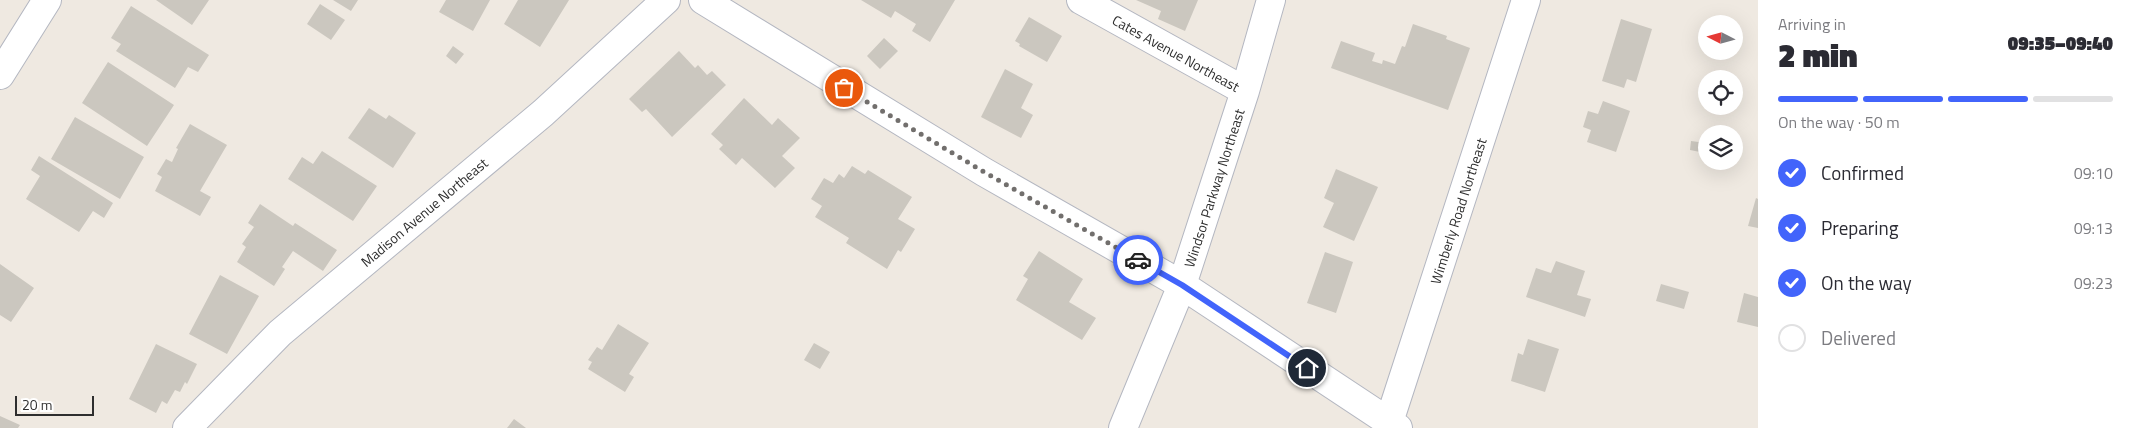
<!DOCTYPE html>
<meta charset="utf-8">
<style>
body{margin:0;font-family:"Titillium Web",sans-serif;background:#f2f2f3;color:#2b2b33;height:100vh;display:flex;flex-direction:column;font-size:19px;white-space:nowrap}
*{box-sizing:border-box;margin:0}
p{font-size:16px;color:#7c7c81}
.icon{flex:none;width:28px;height:28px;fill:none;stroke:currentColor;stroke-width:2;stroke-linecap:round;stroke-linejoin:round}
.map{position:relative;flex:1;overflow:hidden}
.drawer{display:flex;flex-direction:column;background:#fff;width:375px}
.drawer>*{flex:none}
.needle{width:32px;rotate:276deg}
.controls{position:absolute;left:1698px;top:15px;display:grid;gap:10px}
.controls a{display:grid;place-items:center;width:45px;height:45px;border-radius:50%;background:#fff;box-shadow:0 5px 20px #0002;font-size:25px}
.scale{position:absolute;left:15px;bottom:12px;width:79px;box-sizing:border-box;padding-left:5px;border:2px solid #2e2e2e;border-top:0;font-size:14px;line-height:18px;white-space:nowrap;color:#2e2e2e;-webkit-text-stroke:4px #fff;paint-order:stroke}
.pin{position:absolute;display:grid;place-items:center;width:42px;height:42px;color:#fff;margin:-21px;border:2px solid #fff;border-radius:50%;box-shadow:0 1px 5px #0007}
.courier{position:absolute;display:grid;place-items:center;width:50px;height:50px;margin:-25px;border:4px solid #4264fb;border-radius:50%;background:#fff;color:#222;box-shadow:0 1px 6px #0007}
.headline em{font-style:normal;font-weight:800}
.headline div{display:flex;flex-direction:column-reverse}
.headline{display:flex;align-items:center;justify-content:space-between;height:85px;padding:0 20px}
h1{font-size:32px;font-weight:800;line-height:38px}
.bar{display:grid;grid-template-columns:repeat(4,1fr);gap:8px 5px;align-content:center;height:60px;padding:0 20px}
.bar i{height:6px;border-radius:4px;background:#e1e1e2}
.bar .selected{background:#4264fb}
.bar p{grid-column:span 4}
ol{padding:0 20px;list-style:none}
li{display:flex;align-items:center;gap:15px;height:55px}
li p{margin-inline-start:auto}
li .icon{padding:5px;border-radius:50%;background:#4264fb;color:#fff;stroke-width:4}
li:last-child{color:#7c7c81}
li i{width:28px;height:28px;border:2px solid #e1e1e2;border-radius:50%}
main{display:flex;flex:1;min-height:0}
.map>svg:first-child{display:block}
</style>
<main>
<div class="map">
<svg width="1758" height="428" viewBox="0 0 1758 428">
<rect width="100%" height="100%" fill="#efe9e1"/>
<!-- building -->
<path fill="#cbc7bf" d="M156,0h53l-17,25z
M333,0h25l-7,11z
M446,0h44l-17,31 -34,-19z
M518,0h51l-29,47 -36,-23z
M861,0h94l-25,42 -18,-11 4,-7 -21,-13 -4,7z
M1136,0h62l-13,31 -27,-12 3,-8z
M320,4l25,16 -14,20 -24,-16z
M131,6l78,49 -11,17 -10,-5 -13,21 -59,-37 5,-7 -10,-6z
M1029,17l33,19 -15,26 -28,-16 1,-2 -5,-3z
M1621,19l31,10 -16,53 -9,-3 -3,9 -22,-7z
M1413,24l34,12 -1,3 24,9 -22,62 -117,-42 10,-27 34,12 -3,8 10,3 1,-4 12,4 7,-18 3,1z
M884,38l14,13 -18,18 -13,-13z
M453,46l11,8 -8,10 -10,-8z
M679,51l16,17 3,-3 9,10 5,-4 14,14 -54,52 -26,-28 -4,3 -13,-13z
M108,62l66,43 -27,41 -65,-43z
M1005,69l28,15 -12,24 12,7 -12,23 -40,-21z
M744,98l28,27 6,-7 22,20 -18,18 13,12 -20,20 -33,-30 -6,7 -17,-16 4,-4 -12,-11z
M1603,101l27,10 -14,41 -29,-10 4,-12 -8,-3 5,-16 10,3z
M369,108l17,11 3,-4 27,18 -23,35 -45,-30z
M75,117l69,40 -24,42 -69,-40z
M190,124l37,21 -27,46 11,6 -11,19 -45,-25 7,-14 -5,-3 9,-15 6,3 6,-13 -2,-1z
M1691,141l15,2 -1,10 -15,-3z
M322,151l55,35 -24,35 -65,-42 14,-22 11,7z
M39,156l74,47 -9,15 -11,-7 -14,21 -53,-33 14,-23 -9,-6z
M852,166l13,8 3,-4 44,27 -14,22 17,10 -14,23 -3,-2 -11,19 -41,-26 3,-5 -34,-21 7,-11 -11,-7 13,-21 9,5 6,-9 5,4z
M1336,169l42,18 -24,54 -31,-14 11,-24 -10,-5z
M1756,198l2,1v29l-10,-2z
M260,204l33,22 2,-3 42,27 -14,21 -30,-20 -11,16 3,2 -11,17 -37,-24 9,-15 -4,-3 12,-17 -6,-4z
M1039,251l44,28 -14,23 27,16 -14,22 -66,-40 12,-21 -5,-3z
M1325,252l28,10 -17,51 -29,-10z
M1556,261l29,10 -8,24 14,4 -6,18 -59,-20 10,-29 15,5z
M0,264l34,24 -23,34 -11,-7z
M220,275l39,21 -32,58 -38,-20z
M1661,284l28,8 -5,17 -28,-8z
M1744,293l14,4v30l-21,-5z
M618,324l31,19 -20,31 5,3 -9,15 -37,-23 4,-7 -4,-2 9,-13 5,3z
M1528,339l31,10 -14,43 -34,-11 7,-28 5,2z
M814,343l16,9 -10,17 -16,-9z
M156,344l41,20 -10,20 -2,-2 -5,10 -5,-2 -8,14 -5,-3 -6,12 -27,-14z
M0,416l20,9 -2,3h-18z
M514,419l12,9h-19z"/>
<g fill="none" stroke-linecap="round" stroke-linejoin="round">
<!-- minor casing -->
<g stroke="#b4b7c1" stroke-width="30">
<path id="minor" d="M703,0l281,172 198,113 216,143
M1081,0l164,91
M0,75l47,-75
M1389,422l137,-422
M187,428l93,-95 263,-220 123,-113
M1123,428l59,-143 63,-194 26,-91"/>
</g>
<!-- minor -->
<use href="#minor" stroke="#fff" stroke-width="28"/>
</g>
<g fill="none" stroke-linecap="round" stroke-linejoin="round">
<!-- done -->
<path stroke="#726f6d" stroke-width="5" stroke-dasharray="0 9" d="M844,88l140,84 154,88"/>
<!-- route -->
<path stroke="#4264fb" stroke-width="6" d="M1138,260l44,25 125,83"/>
</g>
<g text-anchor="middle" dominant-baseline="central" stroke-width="4" stroke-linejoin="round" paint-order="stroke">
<!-- street labels -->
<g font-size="14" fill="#2e2e2e" stroke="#fff">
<text transform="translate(1176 53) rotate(29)">Cates Avenue Northeast</text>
<text transform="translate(1214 188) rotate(-72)">Windsor Parkway Northeast</text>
<text transform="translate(1458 211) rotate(-72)">Wimberly Road Northeast</text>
<text transform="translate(424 212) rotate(-40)">Madison Avenue Northeast</text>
</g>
</g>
</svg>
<div class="controls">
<a><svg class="needle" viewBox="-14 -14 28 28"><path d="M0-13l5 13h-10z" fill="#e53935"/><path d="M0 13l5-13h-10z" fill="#7c7c81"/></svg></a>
<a><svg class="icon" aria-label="locate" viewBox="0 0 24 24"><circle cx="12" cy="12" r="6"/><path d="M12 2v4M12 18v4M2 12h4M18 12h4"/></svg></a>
<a><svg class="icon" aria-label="layers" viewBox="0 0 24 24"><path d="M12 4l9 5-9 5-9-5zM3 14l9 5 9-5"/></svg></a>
</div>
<div class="scale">20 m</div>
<div class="pin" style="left:844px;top:88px;background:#ea580c"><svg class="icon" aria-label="bag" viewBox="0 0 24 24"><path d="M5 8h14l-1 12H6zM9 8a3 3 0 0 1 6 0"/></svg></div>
<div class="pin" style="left:1307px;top:368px;background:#1f2937"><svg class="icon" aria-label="home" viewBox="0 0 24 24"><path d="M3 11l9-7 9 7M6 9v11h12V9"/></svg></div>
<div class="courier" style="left:1138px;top:260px"><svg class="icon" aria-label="car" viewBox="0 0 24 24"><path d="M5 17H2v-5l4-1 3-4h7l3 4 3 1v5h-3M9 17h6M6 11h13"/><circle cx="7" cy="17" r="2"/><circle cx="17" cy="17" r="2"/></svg></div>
</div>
<section class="drawer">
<div class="headline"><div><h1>2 min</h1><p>Arriving in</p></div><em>09:35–09:40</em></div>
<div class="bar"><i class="selected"></i><i class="selected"></i><i class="selected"></i><i></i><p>On the way · 50 m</p></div>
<ol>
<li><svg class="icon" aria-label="check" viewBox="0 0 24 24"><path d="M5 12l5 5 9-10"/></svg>Confirmed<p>09:10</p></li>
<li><svg class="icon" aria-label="check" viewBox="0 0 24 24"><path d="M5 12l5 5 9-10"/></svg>Preparing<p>09:13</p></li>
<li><svg class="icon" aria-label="check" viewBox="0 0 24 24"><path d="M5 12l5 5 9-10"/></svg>On the way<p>09:23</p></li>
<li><i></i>Delivered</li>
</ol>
</section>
</main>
